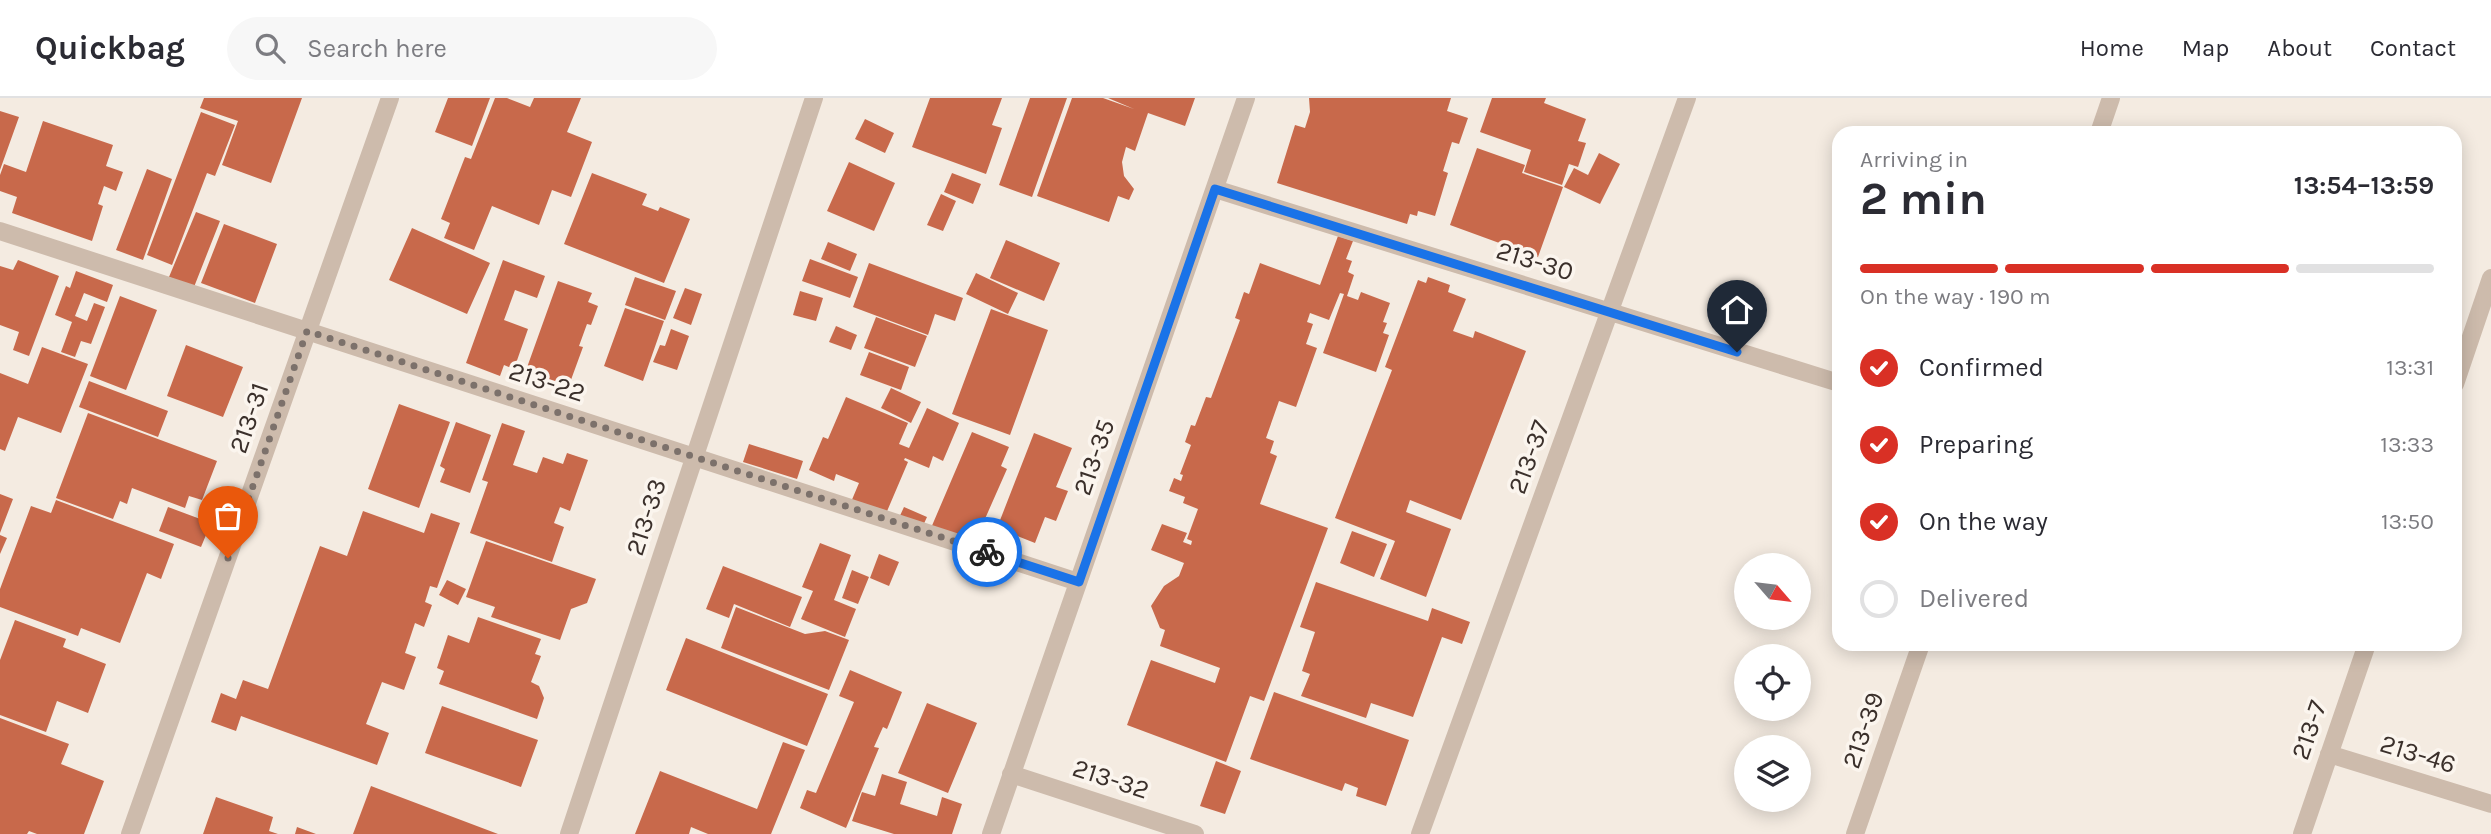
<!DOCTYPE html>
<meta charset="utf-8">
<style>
body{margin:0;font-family:Karla,sans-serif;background:#f7f7f7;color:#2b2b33;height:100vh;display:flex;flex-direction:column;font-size:26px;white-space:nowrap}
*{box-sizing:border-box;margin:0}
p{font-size:23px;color:#7c7c81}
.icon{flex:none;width:38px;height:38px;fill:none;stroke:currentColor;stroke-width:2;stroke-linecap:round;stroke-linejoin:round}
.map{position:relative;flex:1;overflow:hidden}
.sheet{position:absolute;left:1832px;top:28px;width:630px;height:525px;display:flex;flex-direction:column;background:#fff;border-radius:21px;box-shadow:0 4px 18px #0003}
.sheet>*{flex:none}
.needle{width:46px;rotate:118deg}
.tools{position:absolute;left:1734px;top:455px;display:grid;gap:14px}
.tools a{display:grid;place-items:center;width:77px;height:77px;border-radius:50%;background:#fff;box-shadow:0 4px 18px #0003;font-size:35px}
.pin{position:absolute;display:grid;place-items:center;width:60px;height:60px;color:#fff;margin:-72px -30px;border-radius:50% 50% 50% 0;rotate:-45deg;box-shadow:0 0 7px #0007}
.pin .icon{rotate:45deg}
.courier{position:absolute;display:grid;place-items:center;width:70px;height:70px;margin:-35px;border:5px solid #1a73e8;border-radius:50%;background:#fff;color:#222;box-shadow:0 2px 9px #0007}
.headline em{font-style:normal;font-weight:700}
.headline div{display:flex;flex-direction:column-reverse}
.headline{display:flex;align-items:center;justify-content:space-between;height:119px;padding:0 28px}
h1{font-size:46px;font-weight:700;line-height:52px}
.bar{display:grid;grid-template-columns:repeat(4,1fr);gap:10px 7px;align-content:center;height:84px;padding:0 28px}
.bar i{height:9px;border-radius:5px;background:#e1e1e2}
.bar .on{background:#d93025}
.bar p{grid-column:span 4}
ol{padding:0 28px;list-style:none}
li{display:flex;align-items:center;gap:21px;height:77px}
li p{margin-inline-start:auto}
li .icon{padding:7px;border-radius:50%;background:#d93025;color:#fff;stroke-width:4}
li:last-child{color:#7c7c81}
li i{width:38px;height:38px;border:4px solid #e1e1e2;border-radius:50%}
header{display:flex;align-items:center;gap:42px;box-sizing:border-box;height:98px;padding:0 35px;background:#fff;border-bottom:2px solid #e1e1e2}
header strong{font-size:33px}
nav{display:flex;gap:38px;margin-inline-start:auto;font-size:24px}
.search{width:490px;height:63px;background:#f7f7f7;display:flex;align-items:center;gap:18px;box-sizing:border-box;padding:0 24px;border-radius:38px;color:#7c7c81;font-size:26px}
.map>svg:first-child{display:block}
</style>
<header>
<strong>Quickbag</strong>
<div class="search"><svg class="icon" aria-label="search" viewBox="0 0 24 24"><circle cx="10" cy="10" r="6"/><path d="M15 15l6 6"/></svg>Search here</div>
<nav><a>Home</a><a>Map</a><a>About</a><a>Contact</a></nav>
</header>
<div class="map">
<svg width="2491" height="736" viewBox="0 0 2491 736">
<rect width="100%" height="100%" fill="#f4ebe1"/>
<!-- building -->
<path fill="#c8694b" d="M204,0h98l-31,85 -49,-18 16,-44 -38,-13z
M448,0h42l-18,48 -37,-14z
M495,0h12l23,9 4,-9h47l-14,34 25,10 -21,55 -19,-7 -13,35 -47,-19 -18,44 -30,-12 6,-15 -9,-4 24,-62 6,2z
M930,0h72l-10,27 10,3 -16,46 -74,-27z
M1030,0h37l-35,99 -33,-12z
M1072,0h31l31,11 -26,-11h87l-10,28 -37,-13 -13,38 -9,-4 -4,15 2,14 10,13 -5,11 -11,-4 -9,26 -72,-26z
M1309,0h142l-4,13 21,7 -9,26 -7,-2 -9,29 5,2 -13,43 -17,-5 -1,5 -7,-2 -3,10 -130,-41 18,-58 10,3 5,-16z
M1492,0h54l-2,5 42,16 -8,22 8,2 -8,24 -9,-3 -7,21 -38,-13 7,-22 -51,-18z
M0,13l19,6 -19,53z
M201,14l34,13 -20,51 -8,-3 -35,92 -25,-10z
M865,21l29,14 -9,20 -30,-14z
M43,23l70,24 -7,21 17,6 -7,19 -12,-5 -6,18 5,2 -11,35 -80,-28 5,-16 -17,-6v-16l4,-11 22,8z
M1477,50l48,17 -3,8 41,14 -25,70 -88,-32z
M1599,55l21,11 -20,40 -36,-17 10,-19 14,7z
M849,64l46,21 -21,48 -47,-20z
M147,71l25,10 -29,81 -27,-10z
M592,75l55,21 -5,11 16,6 2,-4 30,12 -26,64 -100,-39z
M952,75l29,11 -8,20 -29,-12z
M941,96l15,7 -13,30 -16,-6z
M196,114l24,9 -26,66 -25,-10z
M224,126l53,20 -22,59 -54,-20z
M412,130l78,35 -23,51 -78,-34z
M1338,138l15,5 -7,18 6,2 -4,11 6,3 -7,21 11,4 3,-8 29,11 -7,19 4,1 -4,10 6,2 -13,37 -53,-19 21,-59 -4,-1 -11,27 -19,-7 -3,9 6,2 -7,20 11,4 -21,59 -17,-6 -13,37 8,3 -4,12 7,3 -17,48 68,24 -64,173 -14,-5 -24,66 -99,-37 24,-65 64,23 5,-15 -60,-22 5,-16 -5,-2 -9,-22 13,-20 15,-10 5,-13 -33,-13 11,-26 25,9 -4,9 8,3 1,-4 -5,-2 11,-30 -15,-6 2,-6 -16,-6 5,-13 7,3 2,-6 -3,-1 11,-29 -6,-3 6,-17 4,1 11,-29 5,1 29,-78 -5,-2 9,-26 5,2 11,-31 60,22z
M1006,142l54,23 -16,38 -54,-23z
M828,144l29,12 -7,17 -29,-12z
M810,161l48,18 -8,21 -48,-17z
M18,162l41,16 -30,80 -16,-6 6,-18 -19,-7v-59l13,4z
M503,162l42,16 -8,22 -22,-8 -11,30 24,9 -14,40 -10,-4 -4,11 -34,-13z
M869,165l94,35 -8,23 -20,-7 -7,21 -75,-28z
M76,173l37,14 -6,17 -23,-9 -9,23 12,5 7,-18 11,4 -14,37 -10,-3 -6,16 -14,-5 11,-30 -17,-7 11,-29 4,2z
M976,175l42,20 -10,21 -42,-20z
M635,179l41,14 -11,29 -40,-15z
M1428,179l22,8 -2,7 18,7 -13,32 20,7 2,-7 51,20 -65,169 -51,-20 -4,12 45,17 -25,68 -46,-18 15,-38 -60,-23 57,-148 -7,-3 33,-87 8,3z
M558,183l34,12 -4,9 10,4 -7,19 -4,-1 -8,22 4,1 -15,41 -43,-15z
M685,190l17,6 -11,31 -18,-7z
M800,193l23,7 -7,23 -23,-6z
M120,198l37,14 -31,80 -36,-14z
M625,210l39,13 -21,60 -39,-15z
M991,211l57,21 -38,105 -58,-21z
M876,219l51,19 -12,31 -51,-19z
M836,228l21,9 -6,15 -22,-8z
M671,231l18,7 -12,34 -24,-8 7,-17 5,1z
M186,247l57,22 -20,50 -56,-21z
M42,249l46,17 -27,69 -43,-16 -13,34 -5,-2v-76l28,11z
M869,254l40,15 -8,23 -41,-15z
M89,283l79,30 -10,26 -79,-30z
M891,290l30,14 -10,21 -30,-15z
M846,299l62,26 -9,21 10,4 18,-40 32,15 -16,38 -10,-5 -4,12 -24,-10 -1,2 4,2 -23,54 -34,-14 8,-19 -23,-9 -2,7 -25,-11 14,-33 5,2z
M399,306l51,18 -31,86 -51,-19z
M88,315l129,48 -15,39 -13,-4 -4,12 -53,-20 -5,16 -7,-3 -7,18 -57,-21z
M456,324l35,13 -21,58 -30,-11 5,-13 -5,-3z
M502,325l23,8 -12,34 24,8 6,-16 20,7 4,-11 21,7 -18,51 -10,-4 -6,16 10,4 -12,35 -82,-29 18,-51 -6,-2z
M972,334l37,15 -8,19 6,3 -34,77 -42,-18z
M1034,335l38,15 -16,39 12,4 -12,30 -11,-4 -10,26 -38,-15z
M749,346l54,17 -6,18 -54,-17z
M0,396l13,5 -13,34z
M56,402l118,44 -13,35 -14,-6 -27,70 -39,-15 -3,8 -78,-29v-18l31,-83 20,7z
M168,409l43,16 -10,24 -42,-16z
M904,409l23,10 -6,13 -23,-10z
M363,413l61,22 7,-20 29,10 -23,65 -7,-2 -5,16 7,3 -8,22 -9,-4 -10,30 11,4 -12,33 -22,-8 -16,42 23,9 -12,32 -136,-49 -5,15 -25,-9 10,-29 15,6 7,-19 25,9 52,-143 27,10z
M1352,433l35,13 -13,33 -34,-14z
M0,437l7,3 -7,16z
M486,443l110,38 -9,24 -16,6 -11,31 -69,-23 4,-10 -29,-10z
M820,445l31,12 -17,45 22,9 -11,28 -44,-18 12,-28 -11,-4z
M879,456l20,8 -10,24 -19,-8z
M723,468l79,31 -12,30 -56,-23 -5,14 -23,-9z
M852,472l17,7 -11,27 -16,-6z
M447,482l19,9 -8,16 -19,-10z
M1316,484l112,39 4,-13 38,14 -8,22 -20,-7 -29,80 -42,-14 -5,15 -65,-22 9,-22 -8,-3 13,-39 -15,-5z
M736,509l69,27 20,-3 24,9 -20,50 -108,-42z
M478,519l63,22 -6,15 6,2 -10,26 8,4 5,12 -7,21 -98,-35 5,-13 -7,-3 11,-33 21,8z
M15,522l51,19 -3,8 43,17 -18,49 -31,-12 -11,31 -46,-17v-55z
M686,540l142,56 -21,52 -141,-56z
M850,572l52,22 -15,37 -4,-2 -9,20 5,1 -33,80 -46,-20 7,-18 9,3 38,-91 -15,-6z
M1274,594l135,48 -23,66 -30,-10 2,-8 -13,-5 -3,8 -92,-32z
M927,605l50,20 -29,70 -50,-20z
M442,608l96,34 -17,47 -96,-34z
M0,620l69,26 -8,20 43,17 -20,53h-47l-8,-3 -2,3h-27z
M783,644l22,8 -34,84h-63l-17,-7 -2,7h-54l25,-63 97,38z
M1216,663l25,10 -16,43 -25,-8z
M882,676l25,8 -7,22 37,12 5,-19 20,7 -10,30h-58l-42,-13 10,-29 13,4z
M371,688l127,48h-145z
M216,699l57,20 -4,14 9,3h-75z
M297,729l19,7h-21z"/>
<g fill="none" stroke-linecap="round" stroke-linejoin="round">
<!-- minor -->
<path stroke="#cdbbac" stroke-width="18" d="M2099,35l12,-35
M1215,91l624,194
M0,133l1078,351
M2455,286l36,-106
M2329,656l162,50
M1011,676l184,60
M130,736l260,-736
M569,736l245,-736
M991,736l255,-736
M1420,736l267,-736
M1855,736l66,-190
M2302,736l65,-190"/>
</g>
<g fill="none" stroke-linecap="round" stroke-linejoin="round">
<!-- done -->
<path stroke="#7c716b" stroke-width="7" stroke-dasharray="0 12.6" d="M228,460l79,-227 680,221"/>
<!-- route -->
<path stroke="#1a73e8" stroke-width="9" d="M987,454l92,30 136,-393 522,163"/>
</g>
<g text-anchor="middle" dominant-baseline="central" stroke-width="7" stroke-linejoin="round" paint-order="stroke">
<!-- street labels -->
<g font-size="26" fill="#3b302b" stroke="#fbf5ee">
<text transform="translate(1535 163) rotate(17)">213-30</text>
<text transform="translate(547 284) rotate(18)">213-22</text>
<text transform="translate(249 320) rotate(-71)">213-31</text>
<text transform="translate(1094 359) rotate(-71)">213-35</text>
<text transform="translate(1529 359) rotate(-70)">213-37</text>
<text transform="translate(646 419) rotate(-72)">213-33</text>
<text transform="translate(1863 632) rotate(-71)">213-39</text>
<text transform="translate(2309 632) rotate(-71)">213-7</text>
<text transform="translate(2418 656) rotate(17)">213-46</text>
<text transform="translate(1111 681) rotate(18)">213-32</text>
</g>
</g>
</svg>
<div class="tools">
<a><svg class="needle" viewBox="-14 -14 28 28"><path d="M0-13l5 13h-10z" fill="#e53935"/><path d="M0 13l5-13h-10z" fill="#7c7c81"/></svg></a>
<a><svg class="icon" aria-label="locate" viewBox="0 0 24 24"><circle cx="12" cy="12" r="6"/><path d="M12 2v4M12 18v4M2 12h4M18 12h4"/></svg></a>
<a><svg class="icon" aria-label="layers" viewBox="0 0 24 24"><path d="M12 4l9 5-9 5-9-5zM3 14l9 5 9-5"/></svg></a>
</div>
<div class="pin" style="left:228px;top:460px;background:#ea580c"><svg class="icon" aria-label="bag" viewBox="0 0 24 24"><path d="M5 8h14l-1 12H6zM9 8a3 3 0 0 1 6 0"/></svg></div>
<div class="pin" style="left:1737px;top:254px;background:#1f2937"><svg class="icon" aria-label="home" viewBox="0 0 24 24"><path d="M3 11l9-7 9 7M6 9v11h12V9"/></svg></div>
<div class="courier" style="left:987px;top:454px"><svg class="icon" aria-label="bike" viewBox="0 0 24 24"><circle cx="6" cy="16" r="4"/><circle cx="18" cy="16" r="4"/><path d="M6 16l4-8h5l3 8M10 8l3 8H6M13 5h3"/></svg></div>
<section class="sheet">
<div class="headline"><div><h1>2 min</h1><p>Arriving in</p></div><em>13:54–13:59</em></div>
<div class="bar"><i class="on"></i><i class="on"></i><i class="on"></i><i></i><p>On the way · 190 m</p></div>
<ol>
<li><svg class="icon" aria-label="check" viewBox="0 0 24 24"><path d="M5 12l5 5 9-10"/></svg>Confirmed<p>13:31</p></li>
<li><svg class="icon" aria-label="check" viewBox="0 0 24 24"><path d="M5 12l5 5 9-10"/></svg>Preparing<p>13:33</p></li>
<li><svg class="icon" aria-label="check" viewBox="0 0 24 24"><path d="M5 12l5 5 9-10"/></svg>On the way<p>13:50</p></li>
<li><i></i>Delivered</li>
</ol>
</section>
</div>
